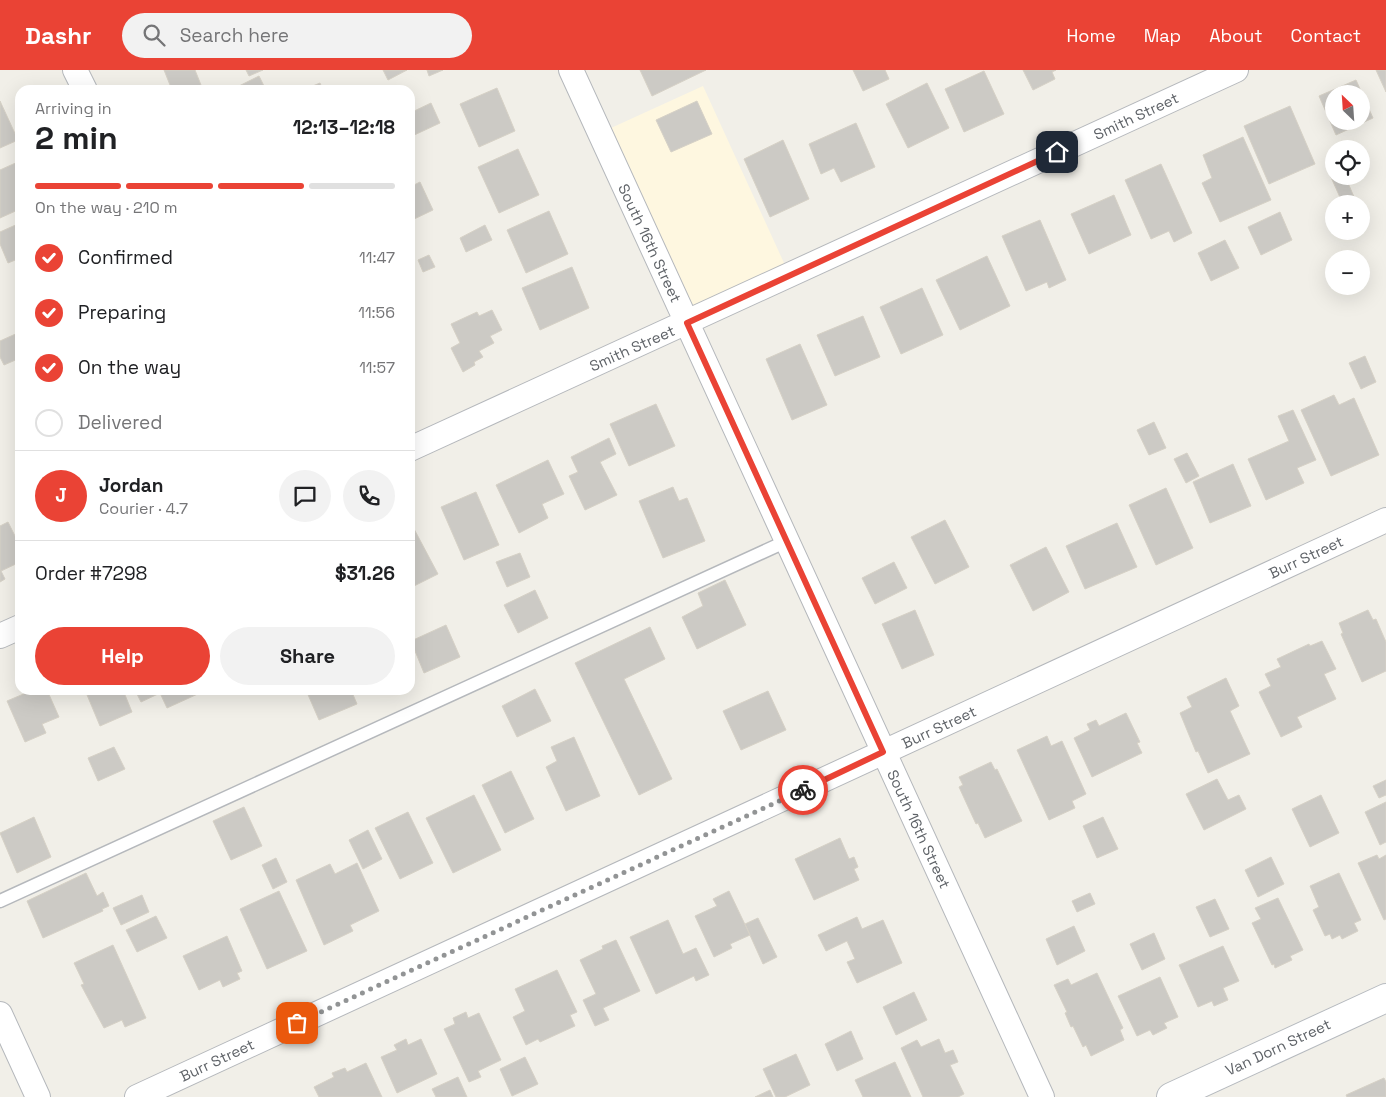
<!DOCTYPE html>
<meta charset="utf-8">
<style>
body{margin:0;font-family:"Space Grotesk",sans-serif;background:#f2f2f2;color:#202124;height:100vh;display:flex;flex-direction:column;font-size:19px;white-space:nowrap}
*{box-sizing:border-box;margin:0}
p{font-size:16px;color:#757577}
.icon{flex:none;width:28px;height:28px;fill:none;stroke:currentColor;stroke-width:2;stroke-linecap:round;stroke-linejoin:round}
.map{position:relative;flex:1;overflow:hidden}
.details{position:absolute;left:15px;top:15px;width:400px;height:610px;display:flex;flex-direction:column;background:#fff;border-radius:15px;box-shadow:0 5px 20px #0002}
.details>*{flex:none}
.needle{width:32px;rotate:335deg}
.fabs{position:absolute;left:1325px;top:15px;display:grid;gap:10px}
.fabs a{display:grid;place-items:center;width:45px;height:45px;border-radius:50%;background:#fff;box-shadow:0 5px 20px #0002;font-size:25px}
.pin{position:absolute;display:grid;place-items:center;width:42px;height:42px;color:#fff;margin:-21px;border-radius:10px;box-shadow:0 2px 8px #0006}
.courier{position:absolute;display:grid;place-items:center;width:50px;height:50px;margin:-25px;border:4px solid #ea4335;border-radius:50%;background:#fff;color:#222;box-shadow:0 1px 6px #0007}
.overview em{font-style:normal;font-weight:700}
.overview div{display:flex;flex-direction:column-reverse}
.overview{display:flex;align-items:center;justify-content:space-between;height:85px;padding:0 20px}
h1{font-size:32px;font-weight:700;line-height:38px}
.bar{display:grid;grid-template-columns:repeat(4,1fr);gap:8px 5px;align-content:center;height:60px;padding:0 20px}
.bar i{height:6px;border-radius:4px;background:#e0e0e0}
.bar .on{background:#ea4335}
.bar p{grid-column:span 4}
.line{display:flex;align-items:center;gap:12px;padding:0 20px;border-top:1px solid #e0e0e0}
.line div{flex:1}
.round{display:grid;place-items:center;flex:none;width:52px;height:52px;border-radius:26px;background:#f2f2f2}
ol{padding:0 20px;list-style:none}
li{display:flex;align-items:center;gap:15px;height:55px}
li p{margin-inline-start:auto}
li .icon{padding:5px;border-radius:50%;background:#ea4335;color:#fff;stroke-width:4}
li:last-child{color:#757577}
li i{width:28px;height:28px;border:2px solid #e0e0e0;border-radius:50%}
.action{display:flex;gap:10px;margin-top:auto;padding:10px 20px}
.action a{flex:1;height:58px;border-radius:30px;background:#ea4335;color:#fff;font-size:20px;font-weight:700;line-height:58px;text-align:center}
.action a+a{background:#f2f2f2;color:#202124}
header{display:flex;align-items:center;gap:30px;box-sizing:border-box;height:70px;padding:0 25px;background:#ea4335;color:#fff}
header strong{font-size:24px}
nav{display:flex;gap:28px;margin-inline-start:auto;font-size:18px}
.search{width:350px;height:45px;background:#f2f2f2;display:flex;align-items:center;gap:12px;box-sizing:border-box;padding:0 18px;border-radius:28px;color:#757577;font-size:19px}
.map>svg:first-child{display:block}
</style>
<header>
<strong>Dashr</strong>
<div class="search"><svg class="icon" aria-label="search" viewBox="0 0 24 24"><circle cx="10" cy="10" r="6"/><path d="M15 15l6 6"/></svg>Search here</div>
<nav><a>Home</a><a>Map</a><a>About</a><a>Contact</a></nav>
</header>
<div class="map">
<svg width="1386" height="1027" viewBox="0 0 1386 1027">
<rect width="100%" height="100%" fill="#f1efe8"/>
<!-- commercial -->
<path fill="#fef7e0" d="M703,16l87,190 -103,47 -87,-190z"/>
<!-- building -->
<path fill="#cccac5" stroke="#d6d1c6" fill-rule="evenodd" d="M164,0h31l8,20h-31z
M246,0h17l-14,6z
M383,0h24l-19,10z
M427,0h16l-14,6z
M640,0h66l-54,26z
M853,0h32l4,9 -26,12z
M1023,0h33l-4,2 3,7 -22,11z
M1376,0h10v22z
M984,1l20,43 -40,18 -19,-43z
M259,6l7,14h-35z
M1356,10l17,38 -37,17 -17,-39zM1334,24h27v27h-27z
M320,13l3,7h-20z
M927,13l22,45 -41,20 -22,-44z
M497,18l18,43 -36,16 -19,-43z
M0,31l18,39 -18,8z
M697,31l15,33 -41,18 -15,-32z
M431,33l9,20 -30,14v-24z
M1290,36l25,58 -46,20 -25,-58z
M856,53l19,44 -34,15 -7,-14 -13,6 -12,-30z
M1243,67l28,63 -51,22 -18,-39 10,-5 -9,-23z
M783,70l26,59 -39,18 -26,-58z
M518,79l21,46 -40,18 -21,-46z
M20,91v48l-20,9v-48z
M1161,94l31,69 -18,9 -5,-11 -18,8 -26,-59z
M1334,103v3h11l12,28h-14l-13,-29z
M420,112l13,28 -23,11v-34z
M1114,125l17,40 -42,19 -18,-40z
M549,141l19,43 -42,19 -19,-43z
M1280,142l12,28 -31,15 -13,-28z
M1040,150l26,60 -17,8 -2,-6 -21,9 -24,-55z
M20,153v35l-12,5 -8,-19v-12z
M485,155l7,15 -26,12 -6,-14z
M1225,170l14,28 -28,13 -13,-28z
M429,185l6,12 -12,5 -5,-12z
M987,186l23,50 -50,24 -24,-50z
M572,197l17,41 -49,22 -18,-42z
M922,218l21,47 -42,19 -21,-47z
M492,240l10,20 -12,6 4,7 -15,8 4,6 -9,5 1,3 -12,7 -12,-24 9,-5 -9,-19 26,-12 2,4z
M863,246l17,41 -45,19 -18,-41z
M20,262v26l-16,7 -4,-8v-16z
M800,274l27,61 -35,15 -26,-61z
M1365,286l11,26 -15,7 -12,-26z
M1334,325l5,10 15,-7 25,57 -48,21 -30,-66z
M656,334l19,42 -46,20 -19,-42z
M1293,340l23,50 -19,8 7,15 -38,17 -18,-41 41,-18 -11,-25z
M1154,352l12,26 -17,7 -12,-25z
M609,368l7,16 -16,8 17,33 -32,15 -16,-34 9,-4 -7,-15z
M1187,383l12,23 -13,7 -12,-24z
M548,390l16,34 -22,10 6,14 -29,15 -23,-48z
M1233,394l18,42 -41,17 -17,-41z
M673,417l6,14 8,-3 18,43 -42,17 -24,-57z
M1166,418l27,60 -37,17 -27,-60z
M476,422l23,53 -35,15 -23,-53z
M945,450l24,47 -34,17 -24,-47z
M8,452l12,24v16l-19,9 4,8 -5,3v-56z
M1117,453l20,44 -52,22 -19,-43z
M413,457l25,47 -28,14v-59z
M1046,477l23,45 -36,19 -23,-46z
M520,483l10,24 -23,10 -11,-25z
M894,492l13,26 -32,16 -13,-26z
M725,510l21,45 -49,24 -15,-32 21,-11 -5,-13z
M535,520l13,28 -30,15 -14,-28z
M915,540l19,45 -32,14 -20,-45z
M1368,540l5,10 3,-1 10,23v29l-24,11 -21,-48 2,-1 -4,-10z
M446,555l14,32 -36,16 -13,-32z
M650,557l15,32 -41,20 48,100 -33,16 -64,-132z
M1322,571l14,28 -12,5 12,25 -39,18 5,10 -21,10 -22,-45 12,-6 -6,-12 16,-7 -4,-8 32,-15 1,2z
M1226,608l13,28 -9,5 20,43 -42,19 -10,-22 -2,1 -16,-39 12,-6 -5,-10z
M535,619l16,32 -34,16 -15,-31z
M33,620h14l12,27 -17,7 4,9 -21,9 -18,-41z
M85,620h38l9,22 -32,14z
M135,620h66l1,2 -35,16 -7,-15 -19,9z
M306,620h45l6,14 -38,16z
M768,621l18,39 -45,20 -18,-39z
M1126,643l14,29 -3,1 5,10 -50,24 -18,-39 16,-8 -3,-6 9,-4 3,6z
M1047,666l4,10 11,-5 24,53 -14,7 3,7 -26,12 -32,-70z
M574,667l26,59 -34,15 -20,-44 11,-6 -6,-14z
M114,677l11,22 -27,12 -10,-23z
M991,692l4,8 2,-1 25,52 -37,17 -7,-15 -2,1 -17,-37 4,-2 -4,-8z
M511,701l23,48 -29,14 -23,-48z
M1217,709l11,21 11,-5 7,14 -42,21 -18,-36z
M1386,710v15l-7,3 -6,-12z
M474,725l27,55 -48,23 -27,-55z
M1321,725l18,38 -29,14 -18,-38z
M1386,732v40l-6,3 -15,-33z
M244,737l18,39 -31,14 -18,-39z
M408,742l25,51 -33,16 -25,-51z
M34,747l17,40 -34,16 -17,-40z
M1103,747l15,32 -21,9 -14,-32z
M368,760l14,29 -19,10 -14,-29z
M840,768l9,21 5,-2 4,10 -4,2 5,11 -45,20 -19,-41z
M1377,785l2,4 7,-4v64l-2,1 -26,-57z
M1271,787l13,27 -26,13 -13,-27z
M276,788l11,24 -14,7 -11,-24z
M357,793l22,48 -29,14 3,6 -29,14 -28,-65 34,-16 5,10z
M86,803l11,23 6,-4 6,14 -7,3 1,2 -60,27 -16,-37z
M1339,803l22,47 -7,3 4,8 -16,8 -2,-4 -8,4 -2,-5 -5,2 -12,-26 6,-3 -9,-21z
M279,821l28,60 -40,18 -27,-60z
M729,821l21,44 -20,9 2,4 -18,9 -19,-41 22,-10 -4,-7z
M1090,823l5,11 -18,8 -5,-11z
M142,825l7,17 -28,13 -8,-17z
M1278,828l25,52 -13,6 2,4 -17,8 -1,-4 -2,1 -20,-42 9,-4 -6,-11z
M1215,829l14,30 -19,8 -14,-30z
M156,846l11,22 -30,14 -11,-22z
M857,847l5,12 21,-9 19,43 -45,20 -10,-21 8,-3 -8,-18 -21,10 -8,-16z
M758,848l19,39 -14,7 -18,-40z
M668,850l15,34 13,-6 13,27 -13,6 -2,-5 -38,18 -26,-57z
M1074,856l11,25 -28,14 -11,-26z
M1154,863l11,26 -23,11 -12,-26z
M227,866l15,35 -5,2 3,6 -17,8 -3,-7 -21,10 -16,-34z
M616,870l24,51 -37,17 6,12 -14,6 -12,-26 13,-6 -16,-34 23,-11 -1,-3z
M113,875l33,73 -21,9 -3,-7 -18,8 -23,-43 3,-1 -10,-21z
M1223,876l16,35 -16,7 5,12 -14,6 -2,-5 -14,6 -19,-42z
M557,900l20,42 -7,3 5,11 -35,16 -2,-3 -12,6 -13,-28 12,-6 -10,-22z
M1097,903l26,55 -3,2 4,10 -33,16 -5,-11 -3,2 -10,-21 -2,1 -6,-14 2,-1 -13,-27 14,-6 3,6z
M1160,907l18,40 -14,6 3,5 -14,7 -3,-5 -13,6 -19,-40z
M914,922l13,28 -31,15 -13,-28z
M466,942l2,6 11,-5 22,47 -23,11 3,6 -12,5 -25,-53 11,-5 -2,-6z
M851,961l12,28 -26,12 -12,-27z
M406,969l2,6 13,-6 16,35 -40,19 -16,-36 16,-7 -3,-5z
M939,969l6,14 8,-3 5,12 -8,3 14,29 -6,3h-35l-22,-49 16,-8 4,7z
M796,984l14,31 -25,12h-9l-13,-28z
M525,987l13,27 -26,12 -12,-27z
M895,992l16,35h-48l-8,-17z
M366,993l16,34h-63l-5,-10 20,-10 -2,-4 13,-5 2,4z
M458,1007l9,20h-31l-4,-8z
M1384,1008l2,4v15h-39l-1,-2z
M770,1020l3,7h-18z"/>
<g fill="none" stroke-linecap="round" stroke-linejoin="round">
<!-- lane casing -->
<g stroke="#b5b8bc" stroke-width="15">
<path id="lane" d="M0,831l787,-360"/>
</g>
<!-- street casing -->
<g stroke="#b5b8bc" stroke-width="26">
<path id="street" d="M75,0l10,20
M571,0l471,1027
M410,379l826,-379
M0,566l20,-9
M0,944l38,83
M137,1027l1249,-577"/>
</g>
<!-- secondary casing -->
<g stroke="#b6babf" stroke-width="30">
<path id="secondary" d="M1171,1027l215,-99"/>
</g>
<!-- lane -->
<use href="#lane" stroke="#fff" stroke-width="12"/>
<!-- street -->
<use href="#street" stroke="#fff" stroke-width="24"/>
<!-- secondary -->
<use href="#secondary" stroke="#fff" stroke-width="28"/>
</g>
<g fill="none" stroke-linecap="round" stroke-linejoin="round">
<!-- done -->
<path stroke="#929495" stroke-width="5" stroke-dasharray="0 9" d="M297,953l506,-233"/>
<!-- route -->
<path stroke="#ea4335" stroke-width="6" d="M803,720l80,-38 -196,-429 370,-171"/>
</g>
<g text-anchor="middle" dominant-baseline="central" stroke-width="5" stroke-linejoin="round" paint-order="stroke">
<!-- street labels -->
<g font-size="15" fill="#5f6368" stroke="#fff">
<text transform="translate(1136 46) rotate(-25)">Smith Street</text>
<text transform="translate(650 173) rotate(65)">South 16th Street</text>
<text transform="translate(632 278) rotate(-24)">Smith Street</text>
<text transform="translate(1306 487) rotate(-25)">Burr Street</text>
<text transform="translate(939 657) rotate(-25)">Burr Street</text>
<text transform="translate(919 759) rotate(65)">South 16th Street</text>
<text transform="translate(1278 977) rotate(-25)">Van Dorn Street</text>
<text transform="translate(217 990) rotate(-25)">Burr Street</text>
</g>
</g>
</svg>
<div class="fabs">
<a><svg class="needle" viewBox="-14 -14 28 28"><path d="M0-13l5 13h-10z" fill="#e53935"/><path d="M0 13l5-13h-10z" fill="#757577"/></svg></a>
<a><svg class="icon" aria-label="locate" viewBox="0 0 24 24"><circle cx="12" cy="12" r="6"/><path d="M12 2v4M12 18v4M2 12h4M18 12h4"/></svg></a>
<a>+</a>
<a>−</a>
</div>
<div class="pin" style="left:297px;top:953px;background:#ea580c"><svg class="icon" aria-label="bag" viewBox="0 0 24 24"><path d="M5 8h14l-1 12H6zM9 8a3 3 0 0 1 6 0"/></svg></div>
<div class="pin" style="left:1057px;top:82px;background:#1f2937"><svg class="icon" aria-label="home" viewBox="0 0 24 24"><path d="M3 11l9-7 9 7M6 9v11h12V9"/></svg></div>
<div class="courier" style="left:803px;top:720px"><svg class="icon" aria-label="bike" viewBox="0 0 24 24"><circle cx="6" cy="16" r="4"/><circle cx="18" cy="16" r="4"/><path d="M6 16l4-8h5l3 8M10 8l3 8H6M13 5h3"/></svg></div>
<section class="details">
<div class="overview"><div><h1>2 min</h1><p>Arriving in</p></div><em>12:13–12:18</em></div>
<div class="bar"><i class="on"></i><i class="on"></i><i class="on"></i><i></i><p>On the way · 210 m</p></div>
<ol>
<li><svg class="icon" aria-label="check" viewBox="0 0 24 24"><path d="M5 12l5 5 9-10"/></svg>Confirmed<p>11:47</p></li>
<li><svg class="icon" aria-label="check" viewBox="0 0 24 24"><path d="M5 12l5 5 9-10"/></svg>Preparing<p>11:56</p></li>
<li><svg class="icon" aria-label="check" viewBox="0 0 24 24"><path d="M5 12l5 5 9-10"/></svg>On the way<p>11:57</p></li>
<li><i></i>Delivered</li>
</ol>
<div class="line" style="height:90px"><b class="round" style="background:#ea4335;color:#fff">J</b><div><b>Jordan</b><p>Courier · 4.7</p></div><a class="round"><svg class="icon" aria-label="chat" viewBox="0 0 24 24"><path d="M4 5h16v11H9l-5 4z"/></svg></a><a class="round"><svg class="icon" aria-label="phone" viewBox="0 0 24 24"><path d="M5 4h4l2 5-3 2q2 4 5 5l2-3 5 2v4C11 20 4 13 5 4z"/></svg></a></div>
<div class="line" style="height:65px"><div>Order #7298</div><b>$31.26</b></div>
<div class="action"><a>Help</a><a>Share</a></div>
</section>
</div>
